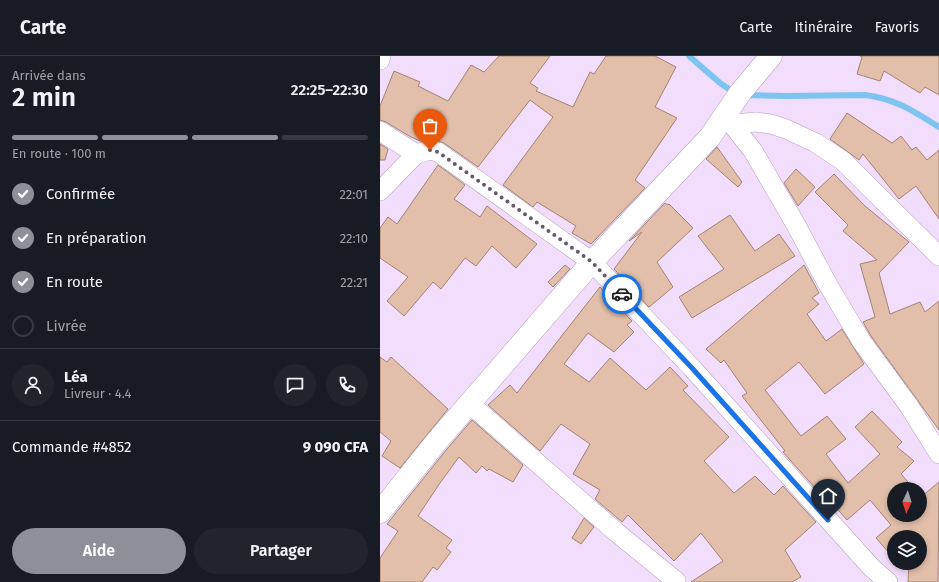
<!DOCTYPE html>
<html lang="fr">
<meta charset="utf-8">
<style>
body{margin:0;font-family:"Fira Sans",sans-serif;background:#20242c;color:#f1f3f6;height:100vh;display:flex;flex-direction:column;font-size:15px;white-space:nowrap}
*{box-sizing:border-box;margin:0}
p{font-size:13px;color:#9ea1a6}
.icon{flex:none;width:22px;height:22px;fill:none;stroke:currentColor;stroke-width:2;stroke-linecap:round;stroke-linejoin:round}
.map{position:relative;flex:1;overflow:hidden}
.drawer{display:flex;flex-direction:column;background:#171b24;width:380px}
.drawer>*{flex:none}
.needle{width:26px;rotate:184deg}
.fabs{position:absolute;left:507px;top:426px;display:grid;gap:8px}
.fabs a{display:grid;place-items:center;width:40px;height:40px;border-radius:50%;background:#171b24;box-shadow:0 2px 6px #0003;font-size:20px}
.pin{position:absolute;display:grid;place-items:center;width:34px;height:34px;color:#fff;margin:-41px -17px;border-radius:50% 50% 50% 0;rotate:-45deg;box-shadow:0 0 4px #0007}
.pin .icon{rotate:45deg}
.courier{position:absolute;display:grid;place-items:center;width:40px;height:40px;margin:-20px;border:3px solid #1a73e8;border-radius:50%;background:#fff;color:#222;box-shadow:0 1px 5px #0007}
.summary em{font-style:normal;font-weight:600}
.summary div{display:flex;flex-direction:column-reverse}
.summary{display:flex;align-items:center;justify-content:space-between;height:68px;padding:0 12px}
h1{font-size:26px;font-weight:600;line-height:30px}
.bar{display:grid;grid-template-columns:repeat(4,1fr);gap:6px 4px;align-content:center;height:48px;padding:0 12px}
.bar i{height:5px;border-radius:3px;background:#363941}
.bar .current{background:#8c9099}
.bar p{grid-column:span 4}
.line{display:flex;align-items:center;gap:10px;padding:0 12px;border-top:1px solid #363941}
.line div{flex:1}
.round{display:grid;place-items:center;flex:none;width:42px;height:42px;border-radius:21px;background:#20242c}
ol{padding:0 12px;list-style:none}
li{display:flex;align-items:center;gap:12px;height:44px}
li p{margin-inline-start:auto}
li .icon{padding:4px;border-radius:50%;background:#8c9099;color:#fff;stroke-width:4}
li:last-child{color:#9ea1a6}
li i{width:22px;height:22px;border:2px solid #363941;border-radius:50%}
.cta{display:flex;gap:8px;margin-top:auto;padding:8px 12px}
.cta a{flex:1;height:46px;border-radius:24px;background:#8c9099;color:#fff;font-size:16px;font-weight:600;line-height:46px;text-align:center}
.cta a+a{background:#20242c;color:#f1f3f6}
header{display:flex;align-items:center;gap:24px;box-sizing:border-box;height:56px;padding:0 20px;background:#171b24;border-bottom:1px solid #363941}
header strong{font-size:19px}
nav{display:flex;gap:22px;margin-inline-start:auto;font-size:14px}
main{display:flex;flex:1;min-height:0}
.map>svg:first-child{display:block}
</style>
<header>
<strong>Carte</strong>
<nav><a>Carte</a><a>Itinéraire</a><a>Favoris</a></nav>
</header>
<main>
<section class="drawer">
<div class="summary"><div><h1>2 min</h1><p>Arrivée dans</p></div><em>22:25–22:30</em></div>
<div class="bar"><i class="current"></i><i class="current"></i><i class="current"></i><i></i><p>En route · 100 m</p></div>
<ol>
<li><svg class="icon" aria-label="check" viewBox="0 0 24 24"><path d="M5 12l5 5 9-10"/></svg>Confirmée<p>22:01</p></li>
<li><svg class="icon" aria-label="check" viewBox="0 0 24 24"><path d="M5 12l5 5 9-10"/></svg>En préparation<p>22:10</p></li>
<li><svg class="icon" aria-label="check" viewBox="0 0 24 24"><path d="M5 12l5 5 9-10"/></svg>En route<p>22:21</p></li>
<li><i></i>Livrée</li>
</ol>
<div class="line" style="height:72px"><a class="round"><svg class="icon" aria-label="person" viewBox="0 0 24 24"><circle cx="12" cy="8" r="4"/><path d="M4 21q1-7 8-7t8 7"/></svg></a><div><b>Léa</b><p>Livreur · 4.4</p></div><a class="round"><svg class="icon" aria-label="chat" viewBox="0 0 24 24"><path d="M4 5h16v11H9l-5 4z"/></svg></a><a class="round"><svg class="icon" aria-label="phone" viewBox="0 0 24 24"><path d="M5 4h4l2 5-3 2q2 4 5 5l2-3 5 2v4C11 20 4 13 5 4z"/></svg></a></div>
<div class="line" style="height:52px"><div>Commande #4852</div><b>9 090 CFA</b></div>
<div class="cta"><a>Aide</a><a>Partager</a></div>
</section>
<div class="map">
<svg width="559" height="526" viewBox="0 0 559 526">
<rect width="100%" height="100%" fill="#f3ddfd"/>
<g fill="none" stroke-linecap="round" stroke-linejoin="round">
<!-- stream -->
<path stroke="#7dc4f0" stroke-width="6" d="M309,0l31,27 15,10
M364,39l42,1 79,-1c31,4 48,16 74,32"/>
</g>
<!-- building -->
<path fill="#e1bfaa" stroke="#a38370" d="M119,0h51l-20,27 8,5 -2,3 37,16 17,-35 4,2 12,-18h49l21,11 -21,40 22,11 -42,62 10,8 -54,56 -19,-11 4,-7 -39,-24 -4,5 -30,-22 50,-68 -23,-17 -52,67 -34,-24 -12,-4 -12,2 -11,-5 -23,-14 -6,-2v-14l14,-35 26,11 -2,4 30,15 23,-36 13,7z
M480,0h79v39l-14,-8 -5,6 -36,-22 -4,10 -23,-7 5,-17z
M467,57l45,30 9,-7 11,14 4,-3 11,13 12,-10v69l-23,-33 -17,13 -36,-45 -4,6 -29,-21z
M0,88l8,5 -3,11h-5z
M337,91l25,35 -4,5 -32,-28z
M58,109l27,20 -11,14 26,18 7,-11 50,38 -21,24 -24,-22 -16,20 -11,-8 -24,31 -8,-7 -29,34 -17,-15 21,-24 -28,-19v-30l8,-11 9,7z
M416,113l19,18 -17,19 -14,-23z
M454,118l31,32 44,36 -30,31 11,41 30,-12 5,10 14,-11v129l-68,-94 -8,-14 12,-5 -15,-53 17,-4 -34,-29 5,-6 -33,-33z
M285,147l3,2 1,-1 24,24 -36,34 16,25 -24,20 -35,-38 28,-37 -13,9z
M350,159l25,36 24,-17 16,22 -103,62 -13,-21 45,-28 -26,-33z
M185,209l5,4 -17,18 -5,-5z
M424,209l15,28 -7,5 7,6 -12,10 19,27 16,-12 22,35 -39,30 -26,-32 -34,28 36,46 26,-20 19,23 -20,15 22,29 32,-29 -25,-27 17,-16 30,31 -5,5 17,14 -13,13 13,15h-20v26h26v-19l1,1 18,-15 -1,100h-30l1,-19h11v-26h-26v16l-3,2 -15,-17 15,-13 -21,-25 -23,20 -14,-16 -2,2 -48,-54 2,-1 -43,-55 5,-3 -23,-33 -3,3 -15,-14z
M220,231l32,34 -5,4 7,7 -20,20 -26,-19 -24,31 25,18 21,-24 36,32 24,-23 18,19 -5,4 46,47 -25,24 30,32 21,-17 19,19 9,-9 33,36 -31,28 16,27 -9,5h-101l32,-21 -22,-28 -27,28 -46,-46 -6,7 -27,-23 5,-9 -27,-16 17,-30 -29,-20 -21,27 -52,-46 22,-20 7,8z
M0,301l7,5 4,-5 57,52 -48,59 -18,-12 9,-15 -11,-9z
M92,364l51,45 -10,17 -24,-13 -2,2 -5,-5 -6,7 -17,-16 -19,26 -22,33 34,24 -6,8 5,4 -14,18 -4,-3 -11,15h-42v-24l18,-27 -11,-7 60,-75z
M204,462l10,9 -13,17 -9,-6z"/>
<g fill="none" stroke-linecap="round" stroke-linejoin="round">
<!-- street casing -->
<g stroke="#b5a1bf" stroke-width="20">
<path id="street" d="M0,4l1,-4
M345,59l28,36 43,74 31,58 35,59 47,64 30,48
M353,68l23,-2 15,2 15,5 30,14 27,18 96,95
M0,75l36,23
M0,135l36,-37 14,-4 8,2 154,110 100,106 179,199 17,15
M89,347l147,129 60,49"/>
</g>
<!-- secondary casing -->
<g stroke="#b5a1bf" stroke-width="23">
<path id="secondary" d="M0,456l57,-71 155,-179 118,-125 30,-44 31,-37"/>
</g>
<!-- street -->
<use href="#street" stroke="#fff" stroke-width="19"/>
<!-- secondary -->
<use href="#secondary" stroke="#fff" stroke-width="22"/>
</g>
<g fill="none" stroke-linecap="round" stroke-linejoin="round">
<!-- done -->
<path stroke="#665a6c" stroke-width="4" stroke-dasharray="0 7.2" d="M50,94l8,2 154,110 30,32"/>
<!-- route -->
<path stroke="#1a73e8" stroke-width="5" d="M242,238l70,74 136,152"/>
</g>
</svg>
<div class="fabs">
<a><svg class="needle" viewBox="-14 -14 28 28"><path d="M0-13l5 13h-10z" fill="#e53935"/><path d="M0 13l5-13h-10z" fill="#9ea1a6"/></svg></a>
<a><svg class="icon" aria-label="layers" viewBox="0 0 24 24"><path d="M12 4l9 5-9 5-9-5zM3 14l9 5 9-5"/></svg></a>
</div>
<div class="pin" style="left:50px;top:94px;background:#ea580c"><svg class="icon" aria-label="bag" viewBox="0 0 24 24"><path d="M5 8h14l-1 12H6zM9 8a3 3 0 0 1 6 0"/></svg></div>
<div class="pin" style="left:448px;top:464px;background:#1f2937"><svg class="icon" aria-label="home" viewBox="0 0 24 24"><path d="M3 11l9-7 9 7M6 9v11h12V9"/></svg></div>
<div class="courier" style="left:242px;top:238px"><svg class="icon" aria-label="car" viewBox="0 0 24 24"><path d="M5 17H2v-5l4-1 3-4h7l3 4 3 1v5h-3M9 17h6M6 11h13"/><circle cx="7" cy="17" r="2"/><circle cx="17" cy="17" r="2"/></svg></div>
</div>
</main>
